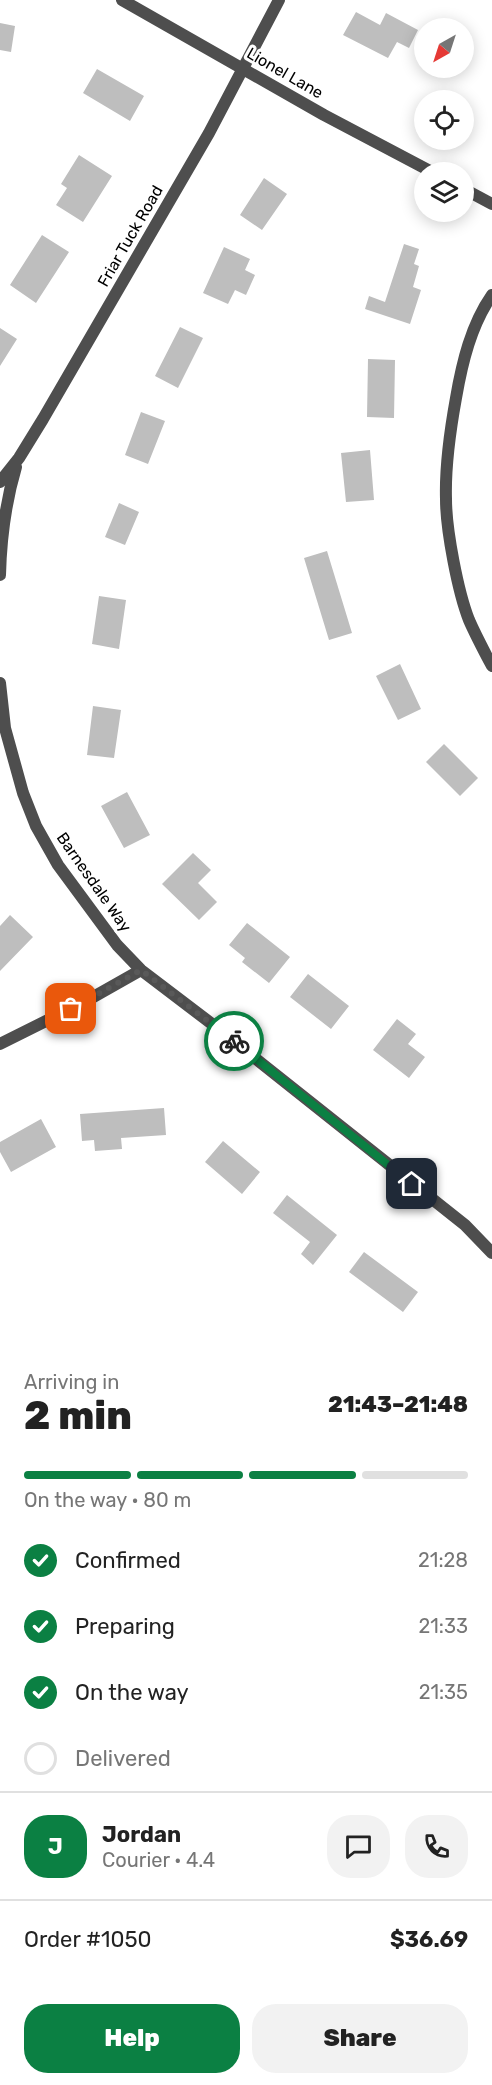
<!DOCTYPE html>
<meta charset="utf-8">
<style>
body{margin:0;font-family:Rubik,sans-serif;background:#f2f2f2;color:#222;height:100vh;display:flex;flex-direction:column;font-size:22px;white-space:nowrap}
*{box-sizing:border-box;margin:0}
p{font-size:20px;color:#767676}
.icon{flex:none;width:33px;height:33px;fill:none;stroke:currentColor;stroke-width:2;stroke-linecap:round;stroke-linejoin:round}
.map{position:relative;height:1353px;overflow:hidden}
.drawer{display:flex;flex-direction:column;background:#fff;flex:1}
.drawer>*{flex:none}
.needle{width:39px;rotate:219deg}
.controls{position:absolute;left:414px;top:18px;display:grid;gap:12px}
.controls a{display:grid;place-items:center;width:60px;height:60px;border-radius:50%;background:#fff;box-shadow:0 3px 15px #0003;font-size:30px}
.pin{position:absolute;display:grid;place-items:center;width:51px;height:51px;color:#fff;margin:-26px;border-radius:12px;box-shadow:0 3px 9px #0006}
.courier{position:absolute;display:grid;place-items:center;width:60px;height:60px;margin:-30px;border:4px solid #0b8043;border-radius:50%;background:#fff;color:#222;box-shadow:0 2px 8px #0007}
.overview em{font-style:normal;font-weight:800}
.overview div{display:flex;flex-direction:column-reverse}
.overview{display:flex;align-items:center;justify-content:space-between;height:102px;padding:0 24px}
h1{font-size:39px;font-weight:800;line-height:45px}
.bar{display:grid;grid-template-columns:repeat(4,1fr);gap:9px 6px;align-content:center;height:72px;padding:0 24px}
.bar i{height:8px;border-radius:4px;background:#e0e0e0}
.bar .selected{background:#0b8043}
.bar p{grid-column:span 4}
.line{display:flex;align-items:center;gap:15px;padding:0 24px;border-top:2px solid #e0e0e0}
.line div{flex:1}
.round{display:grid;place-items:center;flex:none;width:63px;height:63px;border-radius:24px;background:#f2f2f2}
ol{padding:0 24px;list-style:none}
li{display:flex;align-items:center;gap:18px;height:66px}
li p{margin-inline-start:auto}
li .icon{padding:6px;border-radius:50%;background:#0b8043;color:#fff;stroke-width:4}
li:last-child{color:#767676}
li i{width:33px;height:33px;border:3px solid #e0e0e0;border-radius:50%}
.button{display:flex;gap:12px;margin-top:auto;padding:12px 24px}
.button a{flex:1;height:69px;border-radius:24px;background:#0b8043;color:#fff;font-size:24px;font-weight:800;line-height:69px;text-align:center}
.button a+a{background:#f2f2f2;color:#222}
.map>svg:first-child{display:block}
</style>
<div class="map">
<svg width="492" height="1353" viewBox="0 0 492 1353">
<rect width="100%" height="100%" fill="#fff"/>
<!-- building -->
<path fill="#bebebe" d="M356,12l24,13 6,-12 32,17 -9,18 -12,-6 -9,16 -45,-23z
M0,23l15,3 -4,26 -11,-2z
M97,69l47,27 -14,25 -47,-28z
M79,155l33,21 -29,46 -27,-17 11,-17 -6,-4z
M264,178l23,16 -25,36 -22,-15z
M42,235l27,17 -33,51 -26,-18z
M404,244l15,5 -5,15 5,2 -6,21 8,3 -11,34 -45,-15 4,-13 16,6z
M224,247l26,12 -5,11 10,5 -9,20 -11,-5 -7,14 -25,-11z
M180,327l23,11 -25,50 -23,-12z
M0,328l17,11 -17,27z
M368,359l27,1 -1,58 -27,-1z
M141,412l24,9 -17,43 -23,-9z
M370,450l4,50 -28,2 -5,-49z
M119,503l20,9 -14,33 -20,-8z
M327,551l25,82 -23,7 -25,-82z
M99,596l27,4 -7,49 -27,-5z
M400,664l21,45 -23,11 -22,-44z
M93,706l28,4 -7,48 -27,-3z
M444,744l34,34 -18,18 -34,-34z
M127,792l23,43 -26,13 -23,-42z
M193,853l18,17 -13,13 19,19 -18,18 -37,-36z
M10,915l23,22 -33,34v-45z
M247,923l43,34 -21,26 -27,-21 3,-4 -16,-13z
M308,974l41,32 -18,23 -41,-32z
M397,1019l19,15 -8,10 17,13 -16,21 -36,-28z
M164,1108l2,27 -45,3 1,11 -27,2 -1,-11 -12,1 -2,-27z
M41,1119l15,28 -45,25 -11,-20v-10z
M223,1141l37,31 -18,22 -37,-32z
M287,1195l50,40 -24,30 -12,-11 9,-12 -37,-29z
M364,1252l54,40 -15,20 -54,-40z"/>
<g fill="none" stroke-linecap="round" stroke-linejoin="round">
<!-- minor -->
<path stroke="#4e4e4e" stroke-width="12" d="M122,0l202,115 108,57
M464,189l28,15
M492,295c-21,30 -30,68 -36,103 -6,33 -11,67 -10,101 0,31 12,93 23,121 7,16 15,31 23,46
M0,482l19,-24 24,-39 166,-286 70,-133
M0,575c1,-39 5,-71 16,-108
M0,683l5,45 18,65 13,33 22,39 59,80 24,25 71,54 253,201 27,28
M0,1044l88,-44 53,-30"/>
</g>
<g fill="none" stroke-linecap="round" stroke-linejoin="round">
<!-- done -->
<path stroke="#595959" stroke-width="6" stroke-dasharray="0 10.8" d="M71,1009l70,-39 93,71"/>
<!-- route -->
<path stroke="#0b8043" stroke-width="8" d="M234,1041l178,143"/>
</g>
<g text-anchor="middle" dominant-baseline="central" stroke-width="6" stroke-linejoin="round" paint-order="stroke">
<!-- street labels -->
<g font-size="16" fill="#000" stroke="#fff">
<text transform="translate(285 73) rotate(30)">Lionel Lane</text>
<text transform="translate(130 236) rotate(-60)">Friar Tuck Road</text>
<text transform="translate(94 882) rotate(55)">Barnesdale Way</text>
</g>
</g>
</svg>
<div class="controls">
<a><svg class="needle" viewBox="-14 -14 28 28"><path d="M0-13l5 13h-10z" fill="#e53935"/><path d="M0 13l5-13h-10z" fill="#767676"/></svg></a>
<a><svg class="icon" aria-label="locate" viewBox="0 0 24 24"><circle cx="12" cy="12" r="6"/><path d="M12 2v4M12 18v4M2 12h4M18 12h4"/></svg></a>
<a><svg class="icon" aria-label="layers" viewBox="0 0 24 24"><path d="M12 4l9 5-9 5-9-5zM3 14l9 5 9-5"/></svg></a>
</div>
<div class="pin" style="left:71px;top:1009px;background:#ea580c"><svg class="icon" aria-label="bag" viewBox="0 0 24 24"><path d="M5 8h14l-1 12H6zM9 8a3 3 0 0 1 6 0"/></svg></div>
<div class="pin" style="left:412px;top:1184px;background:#1f2937"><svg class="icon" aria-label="home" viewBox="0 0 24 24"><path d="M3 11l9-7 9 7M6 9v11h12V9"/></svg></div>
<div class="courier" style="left:234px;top:1041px"><svg class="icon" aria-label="bike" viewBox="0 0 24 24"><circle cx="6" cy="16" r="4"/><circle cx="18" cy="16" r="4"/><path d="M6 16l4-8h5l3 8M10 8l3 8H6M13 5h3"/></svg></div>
</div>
<section class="drawer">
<div class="overview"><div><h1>2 min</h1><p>Arriving in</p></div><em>21:43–21:48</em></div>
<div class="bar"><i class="selected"></i><i class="selected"></i><i class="selected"></i><i></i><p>On the way · 80 m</p></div>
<ol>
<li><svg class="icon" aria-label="check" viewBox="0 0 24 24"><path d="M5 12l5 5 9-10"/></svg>Confirmed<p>21:28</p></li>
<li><svg class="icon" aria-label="check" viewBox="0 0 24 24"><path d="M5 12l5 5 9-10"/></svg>Preparing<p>21:33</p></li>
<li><svg class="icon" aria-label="check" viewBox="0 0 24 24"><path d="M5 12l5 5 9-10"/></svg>On the way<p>21:35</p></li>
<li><i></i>Delivered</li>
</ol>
<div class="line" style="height:108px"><b class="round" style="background:#0b8043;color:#fff">J</b><div><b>Jordan</b><p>Courier · 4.4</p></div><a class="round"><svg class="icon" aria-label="chat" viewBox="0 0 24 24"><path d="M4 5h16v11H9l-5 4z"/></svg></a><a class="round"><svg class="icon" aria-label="phone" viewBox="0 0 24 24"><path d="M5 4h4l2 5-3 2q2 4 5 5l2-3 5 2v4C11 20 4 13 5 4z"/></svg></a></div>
<div class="line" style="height:78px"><div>Order #1050</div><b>$36.69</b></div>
<div class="button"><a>Help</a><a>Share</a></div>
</section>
